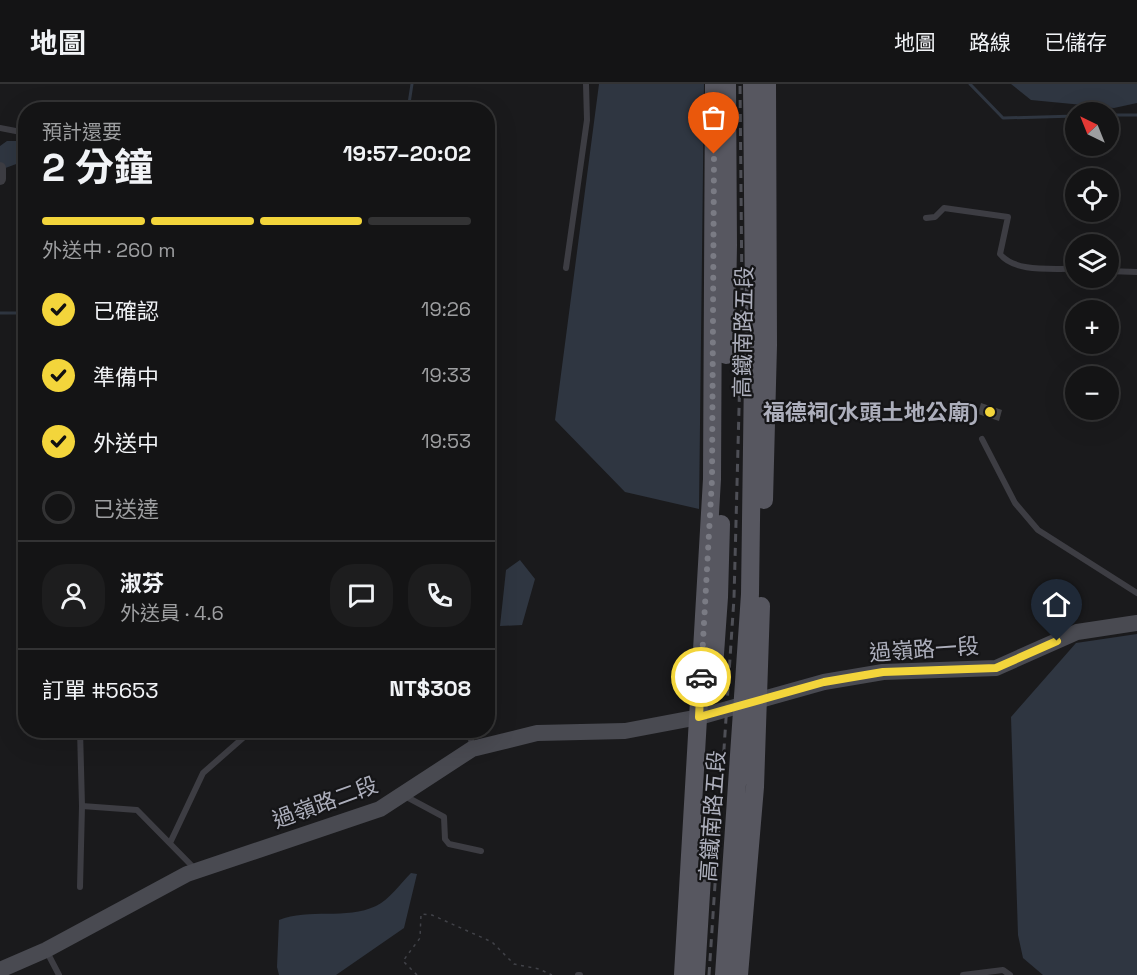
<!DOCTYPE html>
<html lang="zh-TW">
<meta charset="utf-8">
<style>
body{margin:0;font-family:"Space Grotesk","Noto Sans TC",sans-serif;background:#1d1d1e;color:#f1f3f6;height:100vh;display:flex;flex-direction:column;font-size:22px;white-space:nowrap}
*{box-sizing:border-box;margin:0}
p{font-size:20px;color:#9d9ea0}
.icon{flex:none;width:33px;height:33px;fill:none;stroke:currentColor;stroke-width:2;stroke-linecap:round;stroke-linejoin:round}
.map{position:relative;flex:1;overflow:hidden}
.drawer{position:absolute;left:18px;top:18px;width:477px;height:636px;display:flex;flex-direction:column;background:#141415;border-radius:24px;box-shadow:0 6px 24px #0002,0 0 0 2px #333334}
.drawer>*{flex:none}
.needle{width:39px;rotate:317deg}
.fabs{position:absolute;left:1065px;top:18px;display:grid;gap:12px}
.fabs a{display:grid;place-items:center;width:54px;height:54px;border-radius:50%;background:#141415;box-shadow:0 6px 24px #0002,0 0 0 2px #333334;font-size:30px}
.pin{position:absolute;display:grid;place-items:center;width:51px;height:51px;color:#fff;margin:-62px -26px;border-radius:50% 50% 50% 0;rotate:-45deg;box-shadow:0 0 6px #0007}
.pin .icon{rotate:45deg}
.courier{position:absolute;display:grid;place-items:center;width:60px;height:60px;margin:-30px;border:4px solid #f3d53b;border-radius:50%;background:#fff;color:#222;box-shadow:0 2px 8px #0007}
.headline em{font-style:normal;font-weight:700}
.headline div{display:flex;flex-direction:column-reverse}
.headline{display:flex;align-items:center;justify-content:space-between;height:102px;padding:0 24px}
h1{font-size:39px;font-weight:700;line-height:45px}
.bar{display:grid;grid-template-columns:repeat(4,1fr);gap:9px 6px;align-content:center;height:72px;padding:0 24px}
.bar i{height:8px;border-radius:4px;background:#333334}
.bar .selected{background:#f3d53b}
.bar p{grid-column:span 4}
.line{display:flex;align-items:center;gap:15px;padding:0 24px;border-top:2px solid #333334}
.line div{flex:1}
.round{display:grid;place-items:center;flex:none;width:63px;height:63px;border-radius:24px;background:#1d1d1e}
ol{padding:0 24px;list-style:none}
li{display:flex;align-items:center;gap:18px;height:66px}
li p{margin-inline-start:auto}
li .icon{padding:6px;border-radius:50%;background:#f3d53b;color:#111;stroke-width:4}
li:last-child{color:#9d9ea0}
li i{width:33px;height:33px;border:3px solid #333334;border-radius:50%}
header{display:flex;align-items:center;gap:36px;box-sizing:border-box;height:84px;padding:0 30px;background:#141415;border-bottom:2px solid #333334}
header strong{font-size:28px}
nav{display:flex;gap:33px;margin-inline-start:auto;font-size:21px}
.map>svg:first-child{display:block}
</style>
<header>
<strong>地圖</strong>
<nav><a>地圖</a><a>路線</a><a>已儲存</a></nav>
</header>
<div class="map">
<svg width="1137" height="891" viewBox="0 0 1137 891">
<rect width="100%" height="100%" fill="#1a1a1c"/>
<!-- water -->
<path fill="#2f3641" d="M599,0h105l-5,425 -74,-17 -70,-72z
M1011,0h126v19l-23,5 -83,-8z
M7,57h10l2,22 -19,7v-24z
M520,476l15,19 -13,46 -22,1 6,-56z
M1137,550v341h-94l-20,-17 -5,-23 -7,-218 65,-74z
M411,789l6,1 -13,54 -68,47h-57l-2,-8 2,-47c30,-12 67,0 97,-14 13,-6 25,-23 35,-33z"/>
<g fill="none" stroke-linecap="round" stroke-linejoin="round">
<!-- stream -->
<path stroke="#2f3641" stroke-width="3" d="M970,0l33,34 73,-2
M408,26l4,-26
M1108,31h29
M0,229h26"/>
</g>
<!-- building -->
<path fill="#424246" d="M981,319l21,7 -3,11 -21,-7z"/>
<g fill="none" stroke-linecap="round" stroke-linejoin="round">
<!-- path -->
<path stroke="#414248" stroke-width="1.5" stroke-dasharray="3 4.5" stroke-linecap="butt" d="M417,891l-14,-14 17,-23 1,-24 11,1 60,27 22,22 25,5 13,6"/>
<!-- lane -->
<path stroke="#3d3d43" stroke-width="6" d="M0,44l26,5
M926,134l9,-1 9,-9 64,9 -8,37c15,19 53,14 76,15
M566,184l21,-148 -1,-36
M1108,187l29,1
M982,355l33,64 23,27 99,63
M80,646l2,76 55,4 59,60
M470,646l2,18
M403,711l41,22 1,22 4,5 32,7
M170,759l33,-70 49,-43
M80,803l2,-81
M47,868l12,23
M578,891h2
M963,891l40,-5 7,5"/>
<!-- street -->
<path stroke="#3d3d43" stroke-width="12" d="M0,84v11"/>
<!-- secondary -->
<path stroke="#494a51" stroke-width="16" d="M0,886l46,-20 141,-76 193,-65 92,-60 65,-16 88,-2 74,-14 125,-35 59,-10 113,-4 81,-36 60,-9"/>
<!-- primary -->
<path stroke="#575760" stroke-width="18" d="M726,271l2,-110 -1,-161
M764,416l4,-155 -1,-261
M713,598l6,-85 2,-73
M683,891l29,-496 2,-395
M696,891l6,-98
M724,891l26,-381 4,-293 -2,-217
M739,891l16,-188 6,-181"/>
<!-- rail -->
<path stroke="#4e4f56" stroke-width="3" stroke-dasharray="8 6" stroke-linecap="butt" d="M709,891l25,-377 8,-302 -2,-212"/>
</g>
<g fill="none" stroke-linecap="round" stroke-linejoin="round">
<!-- done -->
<path stroke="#7a7b84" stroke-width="6" stroke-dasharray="0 10.8" d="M701,593l11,-198 2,-325"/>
<!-- route -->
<path stroke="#f3d53b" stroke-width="8" d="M701,593l-2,40 125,-35 59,-10 113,-4 61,-27"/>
</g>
<!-- markers -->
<circle fill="#f3d53b" stroke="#151517" stroke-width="2" cx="990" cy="328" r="6"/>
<g text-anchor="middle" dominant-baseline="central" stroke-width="4.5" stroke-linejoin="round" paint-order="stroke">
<!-- street labels -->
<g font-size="22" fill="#adafbc" stroke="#151517">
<text transform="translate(743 248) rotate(-89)">高鐵南路五段</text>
<text transform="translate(924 565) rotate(-4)">過嶺路一段</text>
<text transform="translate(325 718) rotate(-20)">過嶺路二段</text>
<text transform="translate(712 732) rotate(-86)">高鐵南路五段</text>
</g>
<!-- poi labels -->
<g font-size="22" font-weight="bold" fill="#adafbc" stroke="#151517" text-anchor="end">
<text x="978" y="328">福德祠(水頭土地公廟)</text>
</g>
</g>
</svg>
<div class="fabs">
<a><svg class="needle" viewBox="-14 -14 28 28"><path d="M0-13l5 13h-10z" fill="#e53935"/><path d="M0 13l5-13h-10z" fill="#9d9ea0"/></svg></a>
<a><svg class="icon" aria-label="locate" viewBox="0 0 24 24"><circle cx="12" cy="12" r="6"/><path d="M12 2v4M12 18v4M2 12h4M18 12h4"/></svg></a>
<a><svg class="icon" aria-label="layers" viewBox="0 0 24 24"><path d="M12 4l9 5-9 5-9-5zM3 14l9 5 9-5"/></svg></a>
<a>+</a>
<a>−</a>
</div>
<div class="pin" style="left:714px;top:70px;background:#ea580c"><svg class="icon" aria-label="bag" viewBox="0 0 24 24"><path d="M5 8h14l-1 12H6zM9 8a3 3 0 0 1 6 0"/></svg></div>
<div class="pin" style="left:1057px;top:557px;background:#1f2937"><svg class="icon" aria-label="home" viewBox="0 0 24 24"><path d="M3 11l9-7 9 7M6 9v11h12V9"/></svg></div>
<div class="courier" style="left:701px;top:593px"><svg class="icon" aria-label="car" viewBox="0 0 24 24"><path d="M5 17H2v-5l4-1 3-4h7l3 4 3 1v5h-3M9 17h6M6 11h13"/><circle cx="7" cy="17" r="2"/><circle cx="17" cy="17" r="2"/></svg></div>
<section class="drawer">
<div class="headline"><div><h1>2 分鐘</h1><p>預計還要</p></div><em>19:57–20:02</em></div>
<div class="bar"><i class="selected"></i><i class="selected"></i><i class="selected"></i><i></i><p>外送中 · 260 m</p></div>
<ol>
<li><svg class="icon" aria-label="check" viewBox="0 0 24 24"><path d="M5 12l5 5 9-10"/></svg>已確認<p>19:26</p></li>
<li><svg class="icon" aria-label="check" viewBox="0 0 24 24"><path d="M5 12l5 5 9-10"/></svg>準備中<p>19:33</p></li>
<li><svg class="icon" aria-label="check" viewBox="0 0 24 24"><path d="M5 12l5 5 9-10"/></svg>外送中<p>19:53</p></li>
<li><i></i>已送達</li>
</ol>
<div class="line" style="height:108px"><a class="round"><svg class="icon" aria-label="person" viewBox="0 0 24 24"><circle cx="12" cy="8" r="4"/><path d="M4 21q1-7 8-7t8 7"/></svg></a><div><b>淑芬</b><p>外送員 · 4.6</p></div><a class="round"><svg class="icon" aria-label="chat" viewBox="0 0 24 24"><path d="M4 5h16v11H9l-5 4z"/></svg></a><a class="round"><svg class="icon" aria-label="phone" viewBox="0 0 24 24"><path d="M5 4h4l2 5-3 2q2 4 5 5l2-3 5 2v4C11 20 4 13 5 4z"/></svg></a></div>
<div class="line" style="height:78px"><div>訂單 #5653</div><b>NT$308</b></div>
</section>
</div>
